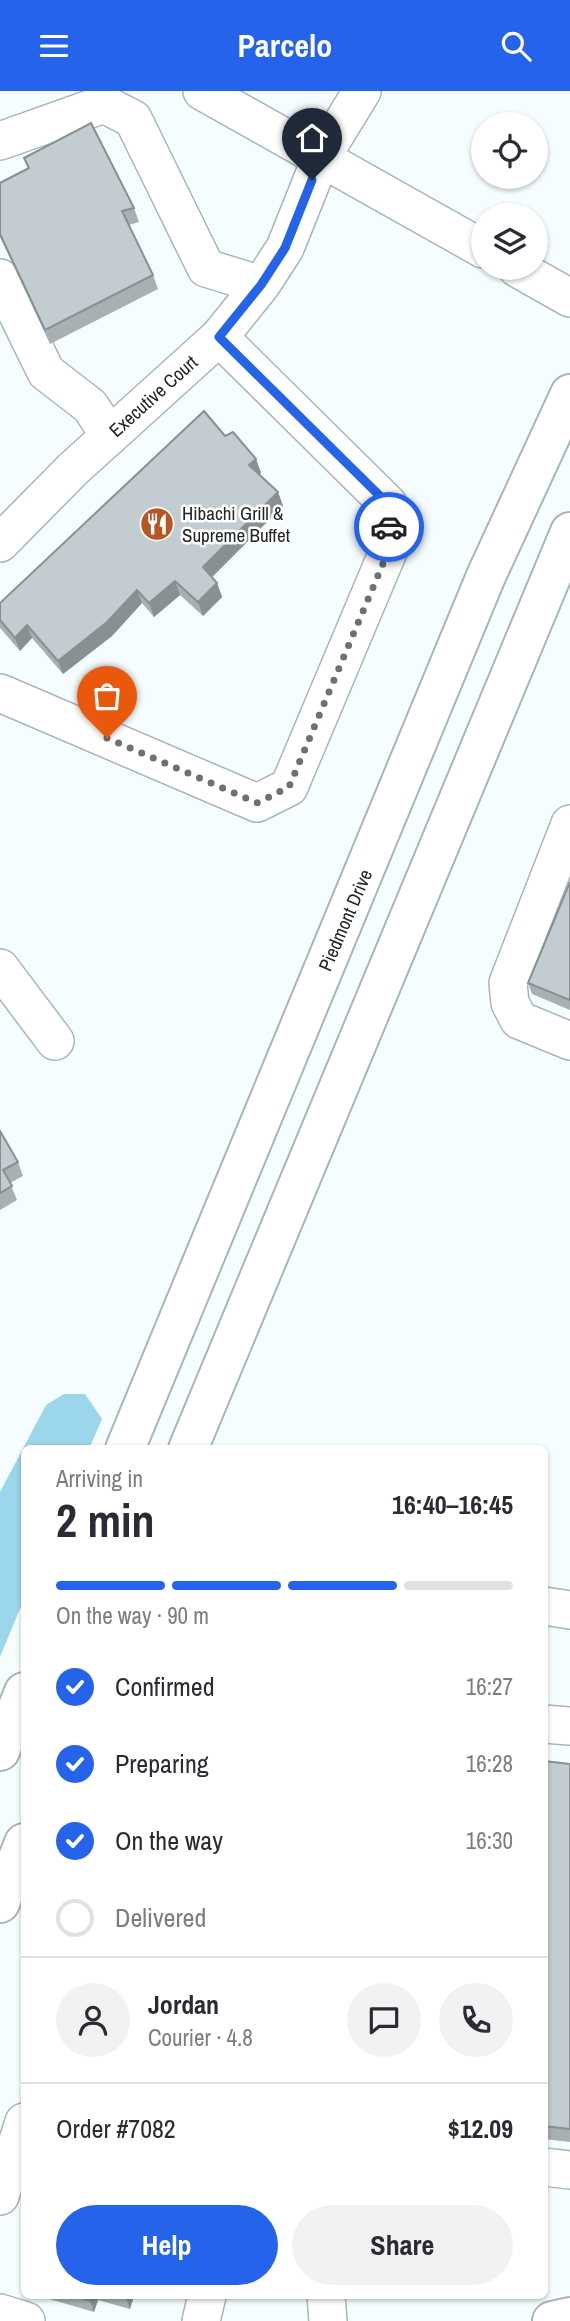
<!DOCTYPE html>
<meta charset="utf-8">
<style>
body{margin:0;font-family:"Archivo Narrow",sans-serif;background:#f2f2f3;color:#2b2b33;height:100vh;display:flex;flex-direction:column;font-size:26px;white-space:nowrap}
*{box-sizing:border-box;margin:0}
p{font-size:23px;color:#7c7c81}
.icon{flex:none;width:38px;height:38px;fill:none;stroke:currentColor;stroke-width:2;stroke-linecap:round;stroke-linejoin:round}
.map{position:relative;flex:1;overflow:hidden}
.side{position:absolute;left:21px;top:1354px;width:527px;height:854px;display:flex;flex-direction:column;background:#fff;border-radius:10px;box-shadow:0 2px 5px #0004}
.side>*{flex:none}
.buttons{position:absolute;left:471px;top:21px;display:grid;gap:14px}
.buttons a{display:grid;place-items:center;width:77px;height:77px;border-radius:50%;background:#fff;box-shadow:0 2px 5px #0004;font-size:35px}
.pin{position:absolute;display:grid;place-items:center;width:60px;height:60px;color:#fff;margin:-72px -30px;border-radius:50% 50% 50% 0;rotate:-45deg;box-shadow:0 0 7px #0007}
.pin .icon{rotate:45deg}
.courier{position:absolute;display:grid;place-items:center;width:70px;height:70px;margin:-35px;border:5px solid #2563eb;border-radius:50%;background:#fff;color:#222;box-shadow:0 2px 9px #0007}
.overview em{font-style:normal;font-weight:800}
.overview div{display:flex;flex-direction:column-reverse}
.overview{display:flex;align-items:center;justify-content:space-between;height:119px;padding:0 35px}
h1{font-size:46px;font-weight:800;line-height:52px}
.bar{display:grid;grid-template-columns:repeat(4,1fr);gap:10px 7px;align-content:center;height:84px;padding:0 35px}
.bar i{height:9px;border-radius:5px;background:#e1e1e2}
.bar .selected{background:#2563eb}
.bar p{grid-column:span 4}
.line{display:flex;align-items:center;gap:18px;padding:0 35px;border-top:2px solid #e1e1e2}
.line div{flex:1}
.round{display:grid;place-items:center;flex:none;width:74px;height:74px;border-radius:37px;background:#f2f2f3}
ol{padding:0 35px;list-style:none}
li{display:flex;align-items:center;gap:21px;height:77px}
li p{margin-inline-start:auto}
li .icon{padding:7px;border-radius:50%;background:#2563eb;color:#fff;stroke-width:4}
li:last-child{color:#7c7c81}
li i{width:38px;height:38px;border:4px solid #e1e1e2;border-radius:50%}
.button{display:flex;gap:14px;margin-top:auto;padding:14px 35px}
.button a{flex:1;height:80px;border-radius:42px;background:#2563eb;color:#fff;font-size:28px;font-weight:800;line-height:80px;text-align:center}
.button a+a{background:#f2f2f3;color:#2b2b33}
header{display:flex;justify-content:space-between;align-items:center;height:91px;padding:0 35px;background:#2563eb;color:#fff;font-size:32px;font-weight:800}
.map>svg:first-child{display:block}
</style>
<header><svg class="icon" aria-label="menu" viewBox="0 0 24 24"><path d="M4 6h16M4 12h16M4 18h16"/></svg>Parcelo<svg class="icon" aria-label="search" viewBox="0 0 24 24"><circle cx="10" cy="10" r="6"/><path d="M15 15l6 6"/></svg></header>
<div class="map">
<svg width="570" height="2230" viewBox="0 0 570 2230">
<rect width="100%" height="100%" fill="#f6fdff"/>
<!-- forest -->
<path fill="#9cd6ec" d="M64,1303h21l17,25 -13,30h-65v150l-24,58v-165l46,-87z"/>
<g fill="none" stroke-linecap="round" stroke-linejoin="round">
<!-- minor casing -->
<g stroke="#abb5b9" stroke-width="40">
<path id="minor" d="M202,0l281,158
M0,50l104,-37 29,15 73,149 55,17
M517,177l53,30
M0,187l46,94 44,34 20,30
M0,452l73,-74 146,-132 42,-52 24,-37 36,-90 41,-67
M0,602l257,110 32,-16 101,-240 -2,-43 -169,-167
M570,733l-62,159 2,20 9,17 51,21
M0,877l55,73
M544,1515l26,4
M544,1633l26,2
M544,2076l26,3
M0,2105l24,-74
M326,2205l2,25
M0,2222l26,8
M201,2230l6,-25"/>
</g>
<!-- major casing -->
<g stroke="#abb5b9" stroke-width="42">
<path id="major" d="M125,1358l361,-873 84,-182
M188,1358l382,-917
M0,1660l24,-59
M0,1812l24,-60
M552,2230l18,-4"/>
</g>
<!-- minor -->
<use href="#minor" stroke="#fff" stroke-width="37"/>
<!-- major -->
<use href="#major" stroke="#fff" stroke-width="38"/>
</g>
<!-- wall -->
<path fill="#a8b0b4" d="M24,67l110,50 5,14 -10,3 24,50 5,14 -108,55 -50,-107v-54l28,-14z
M225,345l31,23 5,14 -2,1 19,18 5,14 -71,71 5,6 5,14 -19,19 -23,-21 -26,22 -12,-14 -30,33 -49,38 -31,-36 -12,13 -20,-23v-25z
M570,791v128l-38,-16 -4,-11z
M0,1040l18,31 5,14 -13,7 7,17 -17,10z
M544,1670l26,3v378l-26,-3z
M39,2205h95l-4,13 -32,-9 -4,12z"/>
<!-- shaded-wall -->
<path fill="#889092" d="M256,368l5,14 -7,6 -5,-14z
M278,401l5,14 -75,75 -5,-14z
M175,490l5,14 -26,22 -5,-14z
M217,492l5,14 -19,19 -5,-14z
M137,499l5,13 -30,33 -49,38 -5,-13z
M27,534l5,13 -12,13 -5,-13z
M91,2205h5l2,4 -4,12 -4,-11z
M126,2205h8l-4,13 -4,-11z"/>
<!-- building -->
<path fill="#c3cdd1" stroke="#889092" stroke-width="2" d="M91,32l43,85 -12,3 31,64 -108,55 -45,-96v-51l29,-15 -5,-10z
M204,320l21,25 8,-4 23,27 -7,6 29,27 -75,75 14,16 -19,19 -23,-21 -26,22 -12,-13 -30,32 -49,39 -31,-36 -12,13 -15,-18v-17z
M570,791v118l-42,-17z
M0,1040l18,31 -15,8 9,16 -12,7z
M544,1670l26,3v365l-26,-3z
M75,2205h16l-1,5z"/>
<g fill="none" stroke-linecap="round" stroke-linejoin="round">
<!-- done -->
<path stroke="#6c7172" stroke-width="7" stroke-dasharray="0 12.6" d="M107,647l150,65 32,-16 101,-240 -1,-20"/>
<!-- route -->
<path stroke="#2563eb" stroke-width="9" d="M312,89l-27,68 -24,37 -42,52 169,167 1,23"/>
</g>
<!-- icons -->
<defs>
<g id="restaurant-disc" transform="scale(1.75)"><circle r="9.5" fill="#b95425" stroke="#fff"/><path d="M-5-6h1v4h1v-4h1v4h1v-4h1v5L-1.5 .5V6h-2V.5L-5-1ZM5-6V6H3V1.5H1.5Q1.5-4 5-6Z" fill="#fff"/></g>
</defs>
<g fill-rule="evenodd">
<use href="#restaurant-disc" x="157" y="433"/>
</g>
<g text-anchor="middle" dominant-baseline="central" stroke-width="5" stroke-linejoin="round" paint-order="stroke">
<!-- street labels -->
<g font-size="19" fill="#212526" stroke="#fff">
<text transform="translate(153 305) rotate(-42)">Executive Court</text>
<text transform="translate(345 829) rotate(-67)">Piedmont Drive</text>
</g>
<!-- poi labels -->
<g font-size="19" fill="#212526" stroke="#fff" text-anchor="start">
<text x="182" y="422">Hibachi Grill &amp;<tspan x="182" dy="22">Supreme Buffet</tspan></text>
</g>
</g>
</svg>
<div class="buttons">
<a><svg class="icon" aria-label="locate" viewBox="0 0 24 24"><circle cx="12" cy="12" r="6"/><path d="M12 2v4M12 18v4M2 12h4M18 12h4"/></svg></a>
<a><svg class="icon" aria-label="layers" viewBox="0 0 24 24"><path d="M12 4l9 5-9 5-9-5zM3 14l9 5 9-5"/></svg></a>
</div>
<div class="pin" style="left:107px;top:647px;background:#ea580c"><svg class="icon" aria-label="bag" viewBox="0 0 24 24"><path d="M5 8h14l-1 12H6zM9 8a3 3 0 0 1 6 0"/></svg></div>
<div class="pin" style="left:312px;top:89px;background:#1f2937"><svg class="icon" aria-label="home" viewBox="0 0 24 24"><path d="M3 11l9-7 9 7M6 9v11h12V9"/></svg></div>
<div class="courier" style="left:389px;top:436px"><svg class="icon" aria-label="car" viewBox="0 0 24 24"><path d="M5 17H2v-5l4-1 3-4h7l3 4 3 1v5h-3M9 17h6M6 11h13"/><circle cx="7" cy="17" r="2"/><circle cx="17" cy="17" r="2"/></svg></div>
<section class="side">
<div class="overview"><div><h1>2 min</h1><p>Arriving in</p></div><em>16:40–16:45</em></div>
<div class="bar"><i class="selected"></i><i class="selected"></i><i class="selected"></i><i></i><p>On the way · 90 m</p></div>
<ol>
<li><svg class="icon" aria-label="check" viewBox="0 0 24 24"><path d="M5 12l5 5 9-10"/></svg>Confirmed<p>16:27</p></li>
<li><svg class="icon" aria-label="check" viewBox="0 0 24 24"><path d="M5 12l5 5 9-10"/></svg>Preparing<p>16:28</p></li>
<li><svg class="icon" aria-label="check" viewBox="0 0 24 24"><path d="M5 12l5 5 9-10"/></svg>On the way<p>16:30</p></li>
<li><i></i>Delivered</li>
</ol>
<div class="line" style="height:126px"><a class="round"><svg class="icon" aria-label="person" viewBox="0 0 24 24"><circle cx="12" cy="8" r="4"/><path d="M4 21q1-7 8-7t8 7"/></svg></a><div><b>Jordan</b><p>Courier · 4.8</p></div><a class="round"><svg class="icon" aria-label="chat" viewBox="0 0 24 24"><path d="M4 5h16v11H9l-5 4z"/></svg></a><a class="round"><svg class="icon" aria-label="phone" viewBox="0 0 24 24"><path d="M5 4h4l2 5-3 2q2 4 5 5l2-3 5 2v4C11 20 4 13 5 4z"/></svg></a></div>
<div class="line" style="height:91px"><div>Order #7082</div><b>$12.09</b></div>
<div class="button"><a>Help</a><a>Share</a></div>
</section>
</div>
